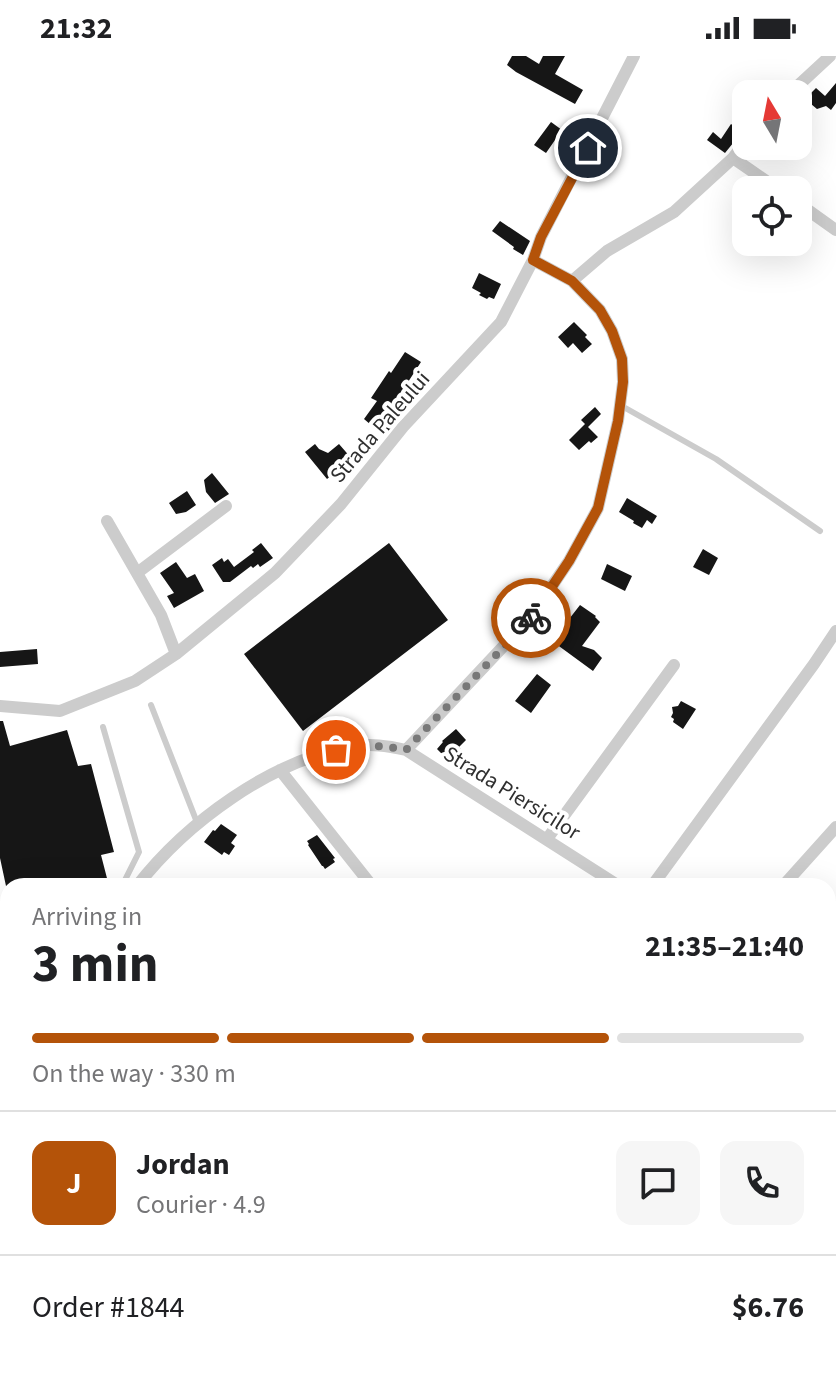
<!DOCTYPE html>
<meta charset="utf-8">
<style>
body{margin:0;font-family:"Source Sans 3",sans-serif;background:#f6f6f6;color:#202124;height:100vh;display:flex;flex-direction:column;font-size:30px;white-space:nowrap}
*{box-sizing:border-box;margin:0}
p{font-size:26px;color:#757577}
.icon{flex:none;width:44px;height:44px;fill:none;stroke:currentColor;stroke-width:2;stroke-linecap:round;stroke-linejoin:round}
.map{position:relative;flex:1;overflow:hidden}
.side{position:absolute;left:0px;top:822px;width:836px;height:498px;display:flex;flex-direction:column;background:#fff;border-radius:24px 24px 0 0;box-shadow:0 8px 32px #0002}
.side>*{flex:none}
.needle{width:52px;rotate:350deg}
.buttons{position:absolute;left:732px;top:24px;display:grid;gap:16px}
.buttons a{display:grid;place-items:center;width:80px;height:80px;border-radius:16px;background:#fff;box-shadow:0 8px 32px #0002;font-size:40px}
.pin{position:absolute;display:grid;place-items:center;width:68px;height:68px;color:#fff;margin:-34px;border:4px solid #fff;border-radius:50%;box-shadow:0 2px 8px #0007}
.courier{position:absolute;display:grid;place-items:center;width:80px;height:80px;margin:-40px;border:6px solid #b45309;border-radius:50%;background:#fff;color:#222;box-shadow:0 2px 10px #0007}
.summary em{font-style:normal;font-weight:700}
.summary div{display:flex;flex-direction:column-reverse}
.summary{display:flex;align-items:center;justify-content:space-between;height:136px;padding:0 32px}
h1{font-size:52px;font-weight:700;line-height:60px}
.bar{display:grid;grid-template-columns:repeat(4,1fr);gap:12px 8px;align-content:center;height:96px;padding:0 32px}
.bar i{height:10px;border-radius:6px;background:#e0e0e0}
.bar .on{background:#b45309}
.bar p{grid-column:span 4}
.line{display:flex;align-items:center;gap:20px;padding:0 32px;border-top:2px solid #e0e0e0}
.line div{flex:1}
.round{display:grid;place-items:center;flex:none;width:84px;height:84px;border-radius:16px;background:#f6f6f6}
.status{display:flex;justify-content:space-between;align-items:center;height:56px;padding:0 40px;background:#fff;direction:ltr}
.status svg{height:22px;fill:currentColor}
.map>svg:first-child{display:block}
</style>
<div class="status"><b>21:32</b><svg viewBox="0 0 49 12"><path d="M0 12V9h3v3zM5 12V6h3v6zM10 12V3h3v9zM15 12V0h3v12zM26 1h20v11H26zM47 4h2v5h-2z"/></svg></div>
<div class="map">
<svg width="836" height="1319" viewBox="0 0 836 1319">
<rect width="100%" height="100%" fill="#fff"/>
<!-- building -->
<path fill="#161616" d="M512,0h14l13,8 4,-8h22l-10,18 28,16 -8,14 -59,-32 -9,-7z
M836,27v20l-5,7 -5,-4 -9,3 -12,-10 11,-11 9,8z
M551,66l11,8 -16,23 -12,-8z
M731,68l11,8 -17,21 -18,-13 6,-8 8,7z
M500,165l30,20 -7,14 -10,-6 1,-2 -22,-16z
M479,217l22,11 -7,15 -5,-2 -2,2 -8,-4 2,-2 -9,-5z
M574,266l13,13 -2,2 7,7 -10,9 -9,-10 -5,5 -10,-11z
M405,296l16,10 -35,54 9,7 -11,13 -20,-17 13,-18 -6,-3 18,-27 2,2z
M595,351l6,7 -13,13 10,10 -7,6 -2,-2 -10,9 -10,-10 16,-16 -4,-4z
M315,388l4,5 9,4 11,-9 13,15 -25,20 -22,-27z
M212,417l17,21 -14,9 -9,-11 -2,-12z
M187,435l9,14 -10,7 -10,2 -7,-11z
M627,442l30,18 -5,8 -5,-4 -5,8 -9,-5 1,-2 -15,-9z
M261,487l12,15 -13,9 -2,-3 -5,4 -2,-2 -21,16h-7l-11,-17 10,-7 2,4 4,-3 6,8 20,-15 -2,-2z
M389,487l59,77 -145,111 -59,-77z
M703,493l15,9 -9,17 -16,-8z
M176,506l11,16 8,-4 9,17 -30,17 -7,-12 7,-3 -14,-20z
M607,508l25,12 -7,15 -24,-12z
M580,549l16,11 -1,1 5,5 -18,24 12,4 8,8 -9,13 -41,-30z
M37,593l1,15 -38,3v-15z
M537,618l14,11 -20,28 -16,-12z
M681,645l15,8 -13,20 -10,-7 1,-3 -3,-2 2,-4 -1,-6 6,-1z
M0,665h3l7,25 57,-16 11,36 13,-2 23,88 -13,3 8,31h-103l-6,-28z
M456,673l10,11 -7,7 6,7 -5,5 -6,-6 -7,6 -10,-10 6,-7 -1,-1z
M221,768l16,11 -6,8 4,3 -6,9 -5,-3 -2,3 -18,-13 9,-12 2,1z
M317,779l18,23 -2,1 2,3 -10,7 -2,-3h-1l-14,-21 1,-1 -2,-3z"/>
<g fill="none" stroke-linecap="round" stroke-linejoin="round">
<!-- lane -->
<path stroke="#ccc" stroke-width="6" d="M620,349l96,54 104,72
M151,649l47,120
M103,671l36,125 -17,34
M0,888l8,8"/>
<!-- street -->
<path stroke="#ccc" stroke-width="12" d="M789,38l41,-38
M733,102l46,32
M798,147l38,27
M533,204l39,21 35,-30 67,-39 59,-54 13,-17
M107,465l54,94 15,39
M137,517l89,-67
M0,650l60,5 75,-30 41,-27 99,-81 66,-69 62,-77 98,-105 32,-62 8,-23 93,-181
M406,694l124,-132 39,-57 29,-53 20,-87 5,-39 -1,-23 -10,-28 -12,-21 -28,-29
M280,714l92,116
M547,783l127,-174
M137,830c49,-63 134,-126 214,-139 19,-4 37,-1 55,3l213,136
M652,830l162,-222 22,-33
M783,830l53,-59
M828,929l8,7
M828,1006l8,3
M0,1031l8,-5
M828,1204l8,-14
M450,1312l1,7
M69,1319l8,-7
M741,1319l10,-7"/>
<!-- secondary -->
<path stroke="#b9b9b9" stroke-width="16" d="M0,928l8,14
M174,1312l2,7"/>
</g>
<g fill="none" stroke-linecap="round" stroke-linejoin="round">
<!-- done -->
<path stroke="#787878" stroke-width="8" stroke-dasharray="0 14.4" d="M336,694c25,-6 46,-5 70,0l125,-132"/>
<!-- route -->
<path stroke="#b45309" stroke-width="10" d="M531,562l38,-57 29,-53 20,-87 5,-39 -1,-23 -10,-28 -12,-21 -28,-29 -39,-21 8,-23 47,-89"/>
</g>
<g text-anchor="middle" dominant-baseline="central" stroke-width="8" stroke-linejoin="round" paint-order="stroke">
<!-- street labels -->
<g font-size="22" fill="#2f2f2f" stroke="#fff">
<text transform="translate(380 371) rotate(-49)">Strada Paleului</text>
<text transform="translate(512 737) rotate(32)">Strada Piersicilor</text>
</g>
</g>
</svg>
<div class="buttons">
<a><svg class="needle" viewBox="-14 -14 28 28"><path d="M0-13l5 13h-10z" fill="#e53935"/><path d="M0 13l5-13h-10z" fill="#757577"/></svg></a>
<a><svg class="icon" aria-label="locate" viewBox="0 0 24 24"><circle cx="12" cy="12" r="6"/><path d="M12 2v4M12 18v4M2 12h4M18 12h4"/></svg></a>
</div>
<div class="pin" style="left:336px;top:694px;background:#ea580c"><svg class="icon" aria-label="bag" viewBox="0 0 24 24"><path d="M5 8h14l-1 12H6zM9 8a3 3 0 0 1 6 0"/></svg></div>
<div class="pin" style="left:588px;top:92px;background:#1f2937"><svg class="icon" aria-label="home" viewBox="0 0 24 24"><path d="M3 11l9-7 9 7M6 9v11h12V9"/></svg></div>
<div class="courier" style="left:531px;top:562px"><svg class="icon" aria-label="bike" viewBox="0 0 24 24"><circle cx="6" cy="16" r="4"/><circle cx="18" cy="16" r="4"/><path d="M6 16l4-8h5l3 8M10 8l3 8H6M13 5h3"/></svg></div>
<section class="side">
<div class="summary"><div><h1>3 min</h1><p>Arriving in</p></div><em>21:35–21:40</em></div>
<div class="bar"><i class="on"></i><i class="on"></i><i class="on"></i><i></i><p>On the way · 330 m</p></div>
<div class="line" style="height:144px"><b class="round" style="background:#b45309;color:#fff">J</b><div><b>Jordan</b><p>Courier · 4.9</p></div><a class="round"><svg class="icon" aria-label="chat" viewBox="0 0 24 24"><path d="M4 5h16v11H9l-5 4z"/></svg></a><a class="round"><svg class="icon" aria-label="phone" viewBox="0 0 24 24"><path d="M5 4h4l2 5-3 2q2 4 5 5l2-3 5 2v4C11 20 4 13 5 4z"/></svg></a></div>
<div class="line" style="height:104px"><div>Order #1844</div><b>$6.76</b></div>
</section>
</div>
